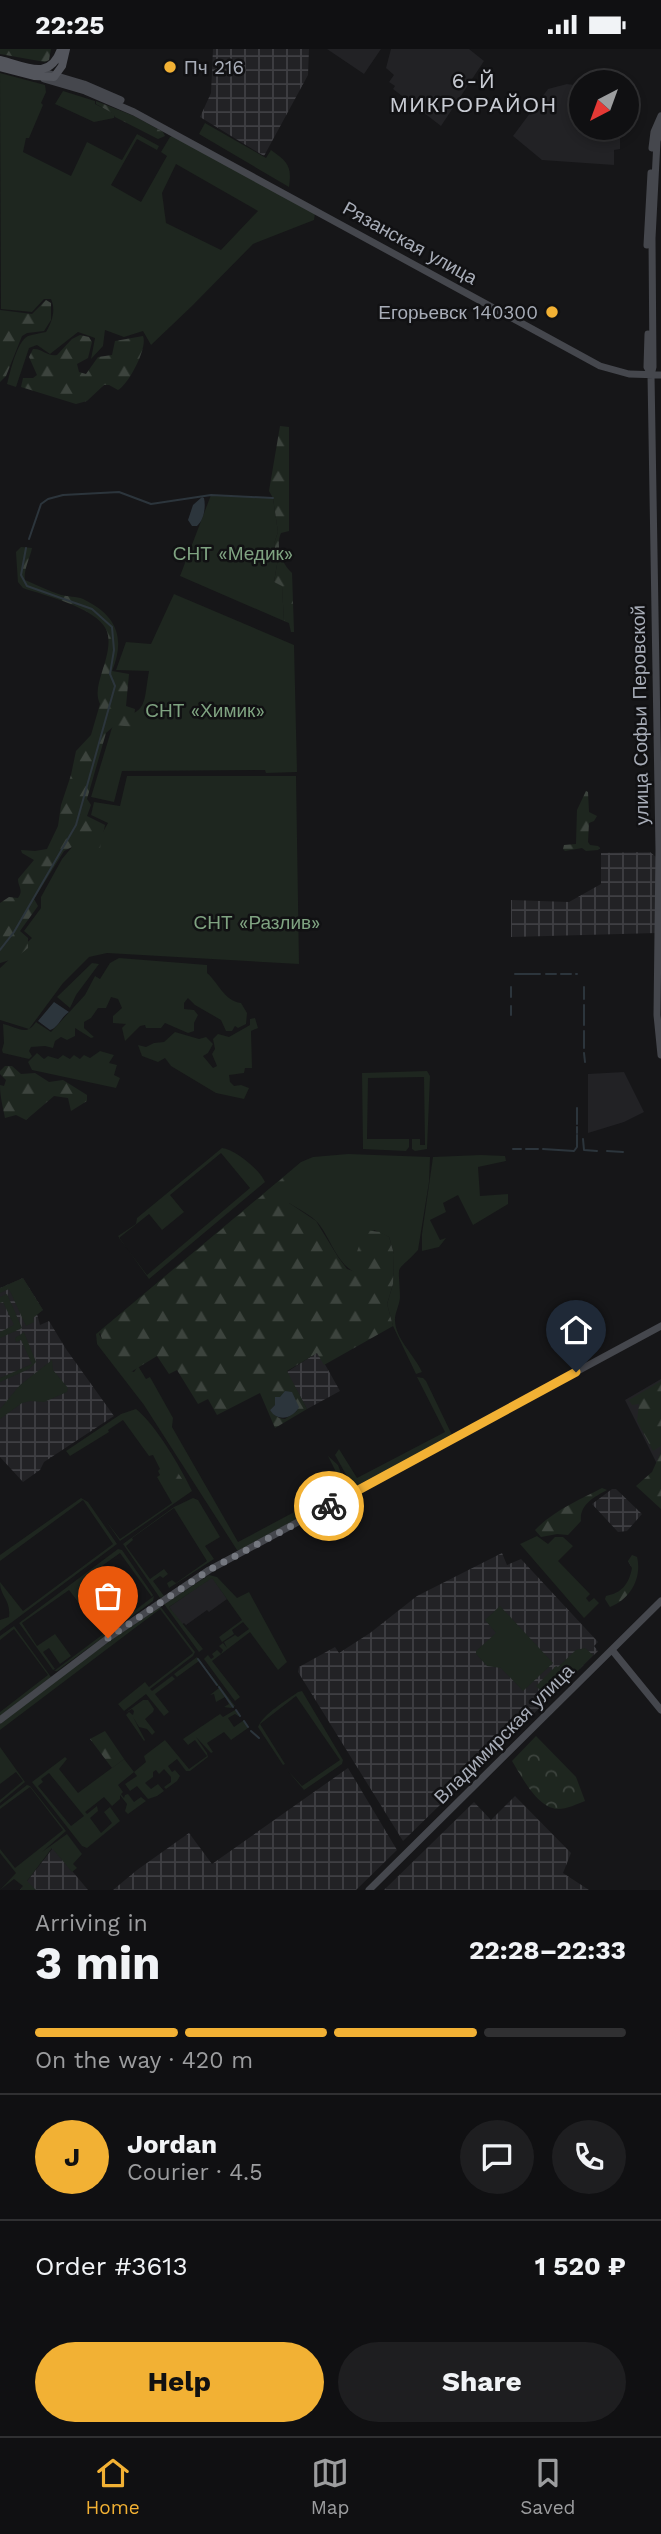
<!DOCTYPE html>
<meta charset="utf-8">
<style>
body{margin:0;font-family:"Work Sans",sans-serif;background:#1e1e20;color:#f1f3f6;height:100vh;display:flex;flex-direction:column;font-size:26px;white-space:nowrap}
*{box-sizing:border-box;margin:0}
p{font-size:23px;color:#9c9d9f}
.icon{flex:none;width:38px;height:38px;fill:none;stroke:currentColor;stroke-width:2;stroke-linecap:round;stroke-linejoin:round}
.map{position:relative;height:1841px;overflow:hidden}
.side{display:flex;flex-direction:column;background:#101012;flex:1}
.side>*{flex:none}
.needle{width:46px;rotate:221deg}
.controls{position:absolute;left:569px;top:21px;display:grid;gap:14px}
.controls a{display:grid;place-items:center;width:70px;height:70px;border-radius:50%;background:#101012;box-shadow:0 4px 10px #0003,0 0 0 2px #303032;font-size:35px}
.pin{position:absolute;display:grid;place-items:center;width:60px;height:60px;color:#fff;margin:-72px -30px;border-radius:50% 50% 50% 0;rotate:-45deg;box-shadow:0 0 7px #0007}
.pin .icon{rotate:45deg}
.courier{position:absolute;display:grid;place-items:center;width:70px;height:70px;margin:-35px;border:5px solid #f2b134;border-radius:50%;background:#fff;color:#222;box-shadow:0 2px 9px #0007}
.overview em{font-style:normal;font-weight:700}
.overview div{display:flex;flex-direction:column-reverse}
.overview{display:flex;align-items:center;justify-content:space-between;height:119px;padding:0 35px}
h1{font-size:46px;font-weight:700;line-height:52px}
.bar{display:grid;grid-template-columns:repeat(4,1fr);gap:10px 7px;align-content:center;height:84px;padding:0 35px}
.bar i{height:9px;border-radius:5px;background:#303032}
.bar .on{background:#f2b134}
.bar p{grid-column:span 4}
.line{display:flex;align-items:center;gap:18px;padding:0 35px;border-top:2px solid #303032}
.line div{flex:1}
.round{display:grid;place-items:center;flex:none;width:74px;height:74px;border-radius:37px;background:#1e1e20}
.button{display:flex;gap:14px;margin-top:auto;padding:14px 35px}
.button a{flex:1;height:80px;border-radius:42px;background:#f2b134;color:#111;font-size:28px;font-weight:700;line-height:80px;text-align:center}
.button a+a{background:#1e1e20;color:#f1f3f6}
.status{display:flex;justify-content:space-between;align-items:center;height:49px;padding:0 35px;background:#101012;direction:ltr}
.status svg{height:19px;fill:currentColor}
.menu{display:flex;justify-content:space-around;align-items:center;height:98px;border-top:2px solid #303032;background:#101012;font-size:19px;color:#9c9d9f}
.menu a{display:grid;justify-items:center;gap:4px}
.menu .on{color:#f2b134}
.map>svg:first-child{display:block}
</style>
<div class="status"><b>22:25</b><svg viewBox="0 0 49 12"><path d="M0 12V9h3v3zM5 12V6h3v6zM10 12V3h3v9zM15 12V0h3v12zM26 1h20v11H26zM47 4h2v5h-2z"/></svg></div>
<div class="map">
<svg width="661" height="1841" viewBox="0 0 661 1841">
<defs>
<pattern id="industrial-grid" width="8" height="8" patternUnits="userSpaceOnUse" patternTransform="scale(1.75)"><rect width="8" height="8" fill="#222225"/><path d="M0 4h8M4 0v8" fill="none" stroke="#3f3f43"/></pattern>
<pattern id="forest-firs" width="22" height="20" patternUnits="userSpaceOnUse" patternTransform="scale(1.75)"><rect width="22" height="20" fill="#1e261f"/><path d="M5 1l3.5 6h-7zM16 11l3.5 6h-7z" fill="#3c433d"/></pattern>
<pattern id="park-crowns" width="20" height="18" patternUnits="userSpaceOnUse" patternTransform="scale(1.75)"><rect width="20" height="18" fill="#1e261f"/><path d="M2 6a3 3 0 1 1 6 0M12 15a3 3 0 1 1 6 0" fill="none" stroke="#3c433d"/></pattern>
</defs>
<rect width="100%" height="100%" fill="#161618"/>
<!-- built -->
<path fill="#222225" d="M327,0h54l-17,25z
M391,0h78l15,12 -43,65 -48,-37 2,-3 -6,-4 5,-7 -8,-7z
M567,35l14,2v42h39v21l-6,1v15l-72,-5 -29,-24 35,-47z
M624,1023l20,40 -20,10 -36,11v-59z
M661,1330v102l-5,-19 -31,-62z
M212,1528l15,22 -18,13 -2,-2 -21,15 -2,-2 -3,2 -12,-18z"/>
<!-- industrial -->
<path fill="url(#industrial-grid)" d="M213,0h96l-1,26 -44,81 -64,-39 11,-24z
M650,803l6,5 1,76 -146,4v-37l58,2 32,-18v-31z
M23,1229l20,32 -6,4 3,11 9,-4 17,28 48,67 -70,46 -4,8 -17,12 -23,-25v-169z
M318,1303l22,39 -33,18 -20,-37z
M612,1440h4l26,25 -15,17 -9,1 -26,-28z
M502,1504l5,12 14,-6 77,83 -4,4 4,5 -195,190 -105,-169 1,-5 36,-20 4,6 31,-20 47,-37z
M348,1719l49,82 -41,40h-243l24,-20 52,-37 23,31z
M515,1747l56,57 -8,20 26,17h-205l90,-88 17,18z
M53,1799l35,42h-68z"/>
<!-- green -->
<path fill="#1e261f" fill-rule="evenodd" d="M0,24l45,12 1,7 -5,11 2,2 -14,33h-3l-3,14 48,24 16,-34 35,18 15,-26 22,12 -2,4 -20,-11 -26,46 30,17 26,-46 -6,-4 9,-15 4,-2 141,78 -1,7 -61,24 -61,62 -41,39 -8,-14 -19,6 -19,-7 -2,16 -12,13 4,-21 -17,-6 -28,22 -13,-9 -8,3 -13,39 -9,-3c3,-12 10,-43 21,-48 6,-2 13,-3 18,-4 6,-10 10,-22 5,-33h-7l-12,13 -31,-3zM176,115l82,47 -37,39 -55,-27 -4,-30z
M63,42l32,10v3l20,10 -1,4 -20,4 -39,-18z
M205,74l61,35 5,-8c17,12 21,16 18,37l-90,-53z
M211,446l62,3 5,34 -4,12 4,15 -4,23 8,3 2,36 -104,-45z
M174,545l120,51 3,127 -31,1 -1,-3 -143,1 -8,31 -23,-5 23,-76c35,-10 29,-17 35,-50l-33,-1 10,-28 25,2z
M127,727h169l3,188 -192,-11 -18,4 -26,26 -34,46 -29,-9v-52l32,-30 -8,-7 17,-23v-11l21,-38 15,-18 18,5 13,-23 -17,-8 3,-13 26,4z
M119,909l88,7v8c11,9 17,28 34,30l6,10 -1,11 -8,4 -3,-2 -3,5h-6l-5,-11 -26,-15 -7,-7 -4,5v6l10,1 4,5 -4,8v8l-6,2 -23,-10 -4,5h-15l-1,-3 -5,1 -15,15 -3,-13 4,-4 -13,-1v-7l9,-8 -4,-9 -7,-2 -5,11h-8l-7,10 -7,4v6l10,9 -3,1 -16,-10v8l-8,4 -6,-3 -6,4 -2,7 -8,-2 -14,1 -2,4 3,5 -3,3 -26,-6 -1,-3 2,-7 -1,-19c15,3 23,13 33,-2l15,10 34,-37 10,-19 5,3 10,-16z
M92,914l7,1 -23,31 -6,13 -13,-11z
M255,969l3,10 -7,3 1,37h-7l-1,5 -15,2 1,7 4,4 7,-1 8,3 -5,11 -28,-6 -45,-27 -6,-8 -7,4 -16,-6 -4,-11 8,2 8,-4 10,-1 11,-10 24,7 7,-2 7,7 -5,9 -5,3 10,12 4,-2 -5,-12 3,-5 -2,-10 5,-5 11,3 21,-12v-6z
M100,1002l14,4 -5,8 8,2 -3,10 6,3 -4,10 -84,-18 -4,-8 9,-9 7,6 4,-3 10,3 5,-4 7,4 4,-4 6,4 4,-4 6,3z
M427,1022l3,5 -3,73 -12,2 -3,-2v-10h8v6h5l-1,-68 -56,1 -1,61h42v8l-3,4 -43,-2 -1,-76z
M222,1099c13,1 38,22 43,34l-116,97 -31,-43 18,-12 1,-6zM221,1104l29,35 -103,87 -28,-37 30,-24 13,16 22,-18 -14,-17z
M348,1105l82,3 -1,25 -11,68c-24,26 -19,10 -18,46 0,8 -4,14 -5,22 -1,20 19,36 27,54l-6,2 -23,-48 -6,-22 6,-20 1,-30 -5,-17 -15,-7 -18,43c-20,-10 -25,-34 -38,-50 -7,-8 -20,-14 -29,-20v-13l-75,48 -115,96c13,20 10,30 35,38l4,-6 8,13 4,-2 23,41 -1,9 66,115 105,-56 -15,-30 10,9 10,27 -109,58h-2l-93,-145 -47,-61 -1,-10 205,-172 12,-5z
M481,1106l24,1 1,5 -28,6 2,29 28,-2v10l-35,21 -15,-30 -15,8 3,9 -16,8 10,20 6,-2 -7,9 -17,4v-17l11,-77z
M23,1229l20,32 -10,8 1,4 -8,4 -17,-37 -9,4v-5z
M7,1245l15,34 -22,10v-6l14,-7 -11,-23 -3,1v-6z
M24,1283l12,30 -7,7 -29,13v-4l32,-14 -11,-24 -5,2 -1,-4z
M52,1311l1,10 15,18 -1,4 -23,10 -14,-1 -8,2 -22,16v-10l20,-24z
M417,1328l6,1 3,3 26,54 -94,52h-5l-18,-32 4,-6 18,29 88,-46z
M136,1360c20,16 45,59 56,82l-72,50 -14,-20 14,18 52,-36 -15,-26 3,-2 -2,-4 2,-2 -7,-14 -4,1 -26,-36 -15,10 1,2 -39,24 -4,-5 55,-37z
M81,1449l7,4 29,42 -117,87v-11l9,-3c2,-18 -9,-20 -9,-35l23,29 90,-67 -30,-44 -83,61v-6z
M193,1449l5,2 22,37 -15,9 9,13 -45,29 -2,-5 5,-3 4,3 31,-22 -33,-53 -42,30 1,2 -7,6 24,33 14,-10 4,5 -5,4 -3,-2 -7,5 11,15 -4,2 -37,-54 51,-37z
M537,1487l11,8 7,-7h8l10,9 -15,15 32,33 -4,4 3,4 5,-4 5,5 -15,15 -64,-74z
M118,1500l4,1 31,45 -1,2 -32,-44 -35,25 13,17 -4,3 3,4 -12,9 -16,-21 -47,33 15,23 18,-12 16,22 -11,8 -11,-16 -6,4 12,17 -2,1 -34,-47z
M209,1526l8,2 20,21 12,-6 38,70 -9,8 -28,-38 -38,29 28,36 -5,4 -31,-42 4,-4 3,4 3,-2 -2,-3 5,-4 4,4 2,-4 -4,-4 4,-3 4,5 -3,-6 11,-7 3,2 11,-8 -6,-7 -11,8 2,4 -12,8 -3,-5 23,-17 -30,-42 -43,29 34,42 -4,3 -35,-48z
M154,1547l-1,5 -96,70h-3z
M160,1557l35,46 -2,4 -43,33 2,2 20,-15 3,3 -20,15 14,18 -5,4 -18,-22 -22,17 -6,-7 27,-22 4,5 44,-34 -33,-44 -160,121v-6l77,-60z
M500,1557l53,57 -30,28 -22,-23 -14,-2 -11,-12v-3l20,-18 -11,-13z
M14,1577l37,51 -51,39v-4l48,-37 -34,-46 -14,11v-4z
M585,1599l8,7 -43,45 -14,-14 20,-20 2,1 18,-17z
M197,1608l38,49 -4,2 -7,-1 5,-3 -4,-7 -9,5 -2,-8 -4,1 9,-7 -20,-27 -22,16 -3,-3z
M302,1642l41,69 -1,4 -38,26 -16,-19 14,15 38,-26 -44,-64 -36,28 25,40 -2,1 -25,-38c6,-14 28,-26 40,-35z
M143,1651h5l6,9 -1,3 -8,7 10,13 -3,3 -5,-6 -8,-2 -6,-10 12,23 -1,1 -18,-26 3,-3 4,3 1,-4 -2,-2 -7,4z
M235,1661l5,7 -5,-3 -7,4 6,9 10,-7 4,8 -17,12 -7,-8 -17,11 6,9 -2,1 -15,-16 11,16 1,4 -18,14h-4l-9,-12 -9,7 4,6 3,-2 5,6 -3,5 -11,8 -2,-2 7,-5v-5l-7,-8 -5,5 -3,-4 -3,2v5l-8,6 6,6 7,-5 6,7 -7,5 -9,3 -11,-13 -7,5 -5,-7 12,-8 -3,-4 -16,13 5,7 -2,2 3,4 1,-3 3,-1 6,8 7,-5 5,4 -18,13 -3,-3 2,-7 -7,-9v4l-8,7 -8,-9 -19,15 2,2 10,-8 1,5 -8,7 11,15 11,-10 -8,-11 6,-5 10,14 -33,27 -5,-2 -50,-64 33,-25 2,2 -8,10 19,24 46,-34 10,13 12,-10 -2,-6 21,-16 24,29 18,-13 -12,-16 -7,5 -5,-6 37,-25 3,3zM49,1724l35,43 -13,10 -33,-40 5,-4 -2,-3z
M0,1698l25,35 -25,21v-3l23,-19 -7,-9 -16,12z
M27,1736l3,1 36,45 -24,21 25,-18 15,20 -9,10 4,4 -5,4 -20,-24 -25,33 9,9h-16l3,-4 -9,-7 -14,11 16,-17 -16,-20v-4l15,19 48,-38 -33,-43 -30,22v-3z"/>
<!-- forest -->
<path fill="url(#forest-firs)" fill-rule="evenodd" d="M0,0h51l-2,11 -4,2 -45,-8z
M96,52l38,15 29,16 2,4 -7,3 -43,-22 -1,-3 -18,-10z
M46,251l5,3v17l-7,11 -17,2 -5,3 -16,40 -6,6v-72l32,4z
M80,286l9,2 3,5 -4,16 -11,6 2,8 7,2 12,-17 14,-2 3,-14 28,-5c5,12 -15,49 -25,54l-9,-5h-5l-17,16 -11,3 -55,-17 2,-9h10l4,-3 -8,-18 4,-8c9,-1 14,8 24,6l15,-16z
M280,377l9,1v104l-8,2c-6,13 1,31 11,40l2,59h-3l-2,-9 -5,-2 -2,-35 -8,-4 4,-23 -4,-15 4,-12 -5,-34 -4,-7z
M21,498l11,1c-2,10 -9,23 -7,32 12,5 24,11 36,15 7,2 15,1 22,4 33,16 43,38 29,72l17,3 -3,32 9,3 -2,18 -18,-2 -9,8 -19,66 4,6 -4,11 18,9 -5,23 -24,-3 -12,6 -30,48 4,7 -18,25 8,7v10l-12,10 -16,5v-60l9,-6 9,1c6,-8 0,-11 0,-19l16,-19 -12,-7 -1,-3 14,1 12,-2 11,-23 3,-21 10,-30 5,-24 15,-16 9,-31c-5,-11 -1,-21 2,-32 4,-13 10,-30 4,-43 -10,-21 -62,-34 -83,-41l-5,-6 -2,-30z
M586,742l2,1 1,20 8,4 -3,5 -5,2 -1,19 2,3 8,1 2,2 -2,2 -12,1 -4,-3 -17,3 -2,-2 1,-4 12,-1 1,-34z
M5,1017h7l9,8 14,-1 14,9 14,-2 24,15v6l-16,10 -3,-13 -14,-2 -28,24 -10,-5 -11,3c-2,-11 -5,-21 -5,-33l4,1 2,-6 -6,-6v-3z
M285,1127l4,14v13l27,18 22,36 9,12 9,3 -1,-15 10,-27 15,2 9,5 5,17 -1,30 -6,20 6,22 -69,39 -7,-12 -30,18 20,38 -32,19 -15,-35 -43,22 -9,-16 -10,5 -21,-34 -8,4 -12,-18 -31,19c-12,-8 -23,-29 -26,-43zM280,1348l17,14 -12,8 -6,-1 -9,-8 5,-5v-7z
M661,1332v65l-8,5 -16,-30 2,-17 -7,1 -3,-5z
M661,1403v57l-25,-23 16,-14z
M174,1418l15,22 -1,4 -13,7 -7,-6 -3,-21 3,-4z
M602,1439l5,2c-13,7 -28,15 -26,31l-13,14 -11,-1 -16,3 -6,-7c18,-19 44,-30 67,-42z
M632,1506l5,2c5,20 -6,42 -27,50l-5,-8 1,-3c16,-3 23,-12 26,-28l-4,-7z
M105,1682l19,28 -12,9 -22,-29z"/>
<!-- park -->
<path fill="url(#park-crowns)" d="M536,1687l40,41 9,24c-8,3 -18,8 -27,8 -21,-1 -36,-32 -46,-48z"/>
<!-- water -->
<path fill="#2c353c" d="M202,448l2,1c2,9 0,22 -7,28h-5l-4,-6 5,-15z
M54,953l15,10c-8,5 -11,16 -19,18l-12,-9z
M285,1342l7,1 7,15c-6,12 -22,15 -29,3l5,-5v-8h5z"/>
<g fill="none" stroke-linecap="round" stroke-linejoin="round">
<!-- stream -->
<path stroke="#2c353c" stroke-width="2" d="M29,490l12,-35 7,-5 15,-4 56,-3 32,12 60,-9 62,3
M0,901l14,-18 62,-107 39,-139 -5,-12 4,-24 -2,-23 -20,-18 -65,-23 -6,-11 5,-27
M515,925h25
M546,925h10
M561,925h10
M576,925h1
M584,938v12
M511,948v-10
M511,957v9
M584,976v-20
M584,982v17
M584,1004l1,9
M577,1059v16
M577,1084v-6
M583,1090l1,11 13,1
M513,1100h8
M526,1100h12
M543,1100l31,2 3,-4v-12
M607,1102l16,1
M198,1610l19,26
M219,1638l14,20
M236,1661l4,6
M244,1672l4,6
M251,1682l8,7"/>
<!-- secondary -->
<path stroke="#45474d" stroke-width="7" d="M37,21l47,14 37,16
M44,30l41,12 49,21 466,254 29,8 32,1
M661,79l-4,13 -5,97 1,129 -2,8 8,475 -2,165 4,40
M652,99l2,-16 7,-16
M647,196l4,-72
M648,285l-1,33 4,7
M612,1601l49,60
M0,1671l108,-82 101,-68 452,-244
M369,1841l292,-289"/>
<!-- primary -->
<path stroke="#53555c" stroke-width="8" d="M0,11c25,6 50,22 61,-11
M0,18l34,9 20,1 8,-11 4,-17"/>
</g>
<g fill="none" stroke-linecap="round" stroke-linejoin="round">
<!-- done -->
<path stroke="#757880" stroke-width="7" stroke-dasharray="0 12.6" d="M108,1589l101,-68 120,-64"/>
<!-- route -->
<path stroke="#f2b134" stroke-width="9" d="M329,1457l247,-134"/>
</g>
<!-- markers -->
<g fill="#f2b134" stroke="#111113" stroke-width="2.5">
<circle cx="170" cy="18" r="7"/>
<circle cx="552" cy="263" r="7"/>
</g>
<g text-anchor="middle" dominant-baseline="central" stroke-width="5" stroke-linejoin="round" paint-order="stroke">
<!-- poi labels -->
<g font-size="19" fill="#a8adb8" stroke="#111113" text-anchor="start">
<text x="184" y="18">Пч 216</text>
<text x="538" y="263" text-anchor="end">Егорьевск 140300</text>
</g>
<!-- street labels -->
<g font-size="19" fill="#a8adb8" stroke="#111113">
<text transform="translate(410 194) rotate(29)">Рязанская улица</text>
<text transform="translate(640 666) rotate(-91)">улица Софьи Перовской</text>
<text transform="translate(504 1685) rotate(-45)">Владимирская улица</text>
</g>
<!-- park labels -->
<g font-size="19" fill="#7fa381" stroke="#111113">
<text x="233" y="504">СНТ «Медик»</text>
<text x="205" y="661">СНТ «Химик»</text>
<text x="257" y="873">СНТ «Разлив»</text>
</g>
<!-- neighbourhood labels -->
<g font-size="21" letter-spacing="2" fill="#c9ccd4" stroke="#111113">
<text x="474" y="31">6-Й<tspan x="474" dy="24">МИКРОРАЙОН</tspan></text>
</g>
</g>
</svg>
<div class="controls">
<a><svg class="needle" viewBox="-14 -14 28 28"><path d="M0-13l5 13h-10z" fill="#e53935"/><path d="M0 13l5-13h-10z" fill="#9c9d9f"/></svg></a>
</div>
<div class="pin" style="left:108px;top:1589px;background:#ea580c"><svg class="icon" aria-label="bag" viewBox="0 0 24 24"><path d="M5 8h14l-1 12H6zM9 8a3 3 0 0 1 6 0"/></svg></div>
<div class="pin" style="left:576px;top:1323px;background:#1f2937"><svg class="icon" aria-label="home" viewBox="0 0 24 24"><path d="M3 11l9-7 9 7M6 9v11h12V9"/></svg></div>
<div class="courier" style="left:329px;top:1457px"><svg class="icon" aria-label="bike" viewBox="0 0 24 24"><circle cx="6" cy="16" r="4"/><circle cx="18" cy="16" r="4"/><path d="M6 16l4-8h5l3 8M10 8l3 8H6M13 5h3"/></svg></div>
</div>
<section class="side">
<div class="overview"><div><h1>3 min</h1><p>Arriving in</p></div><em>22:28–22:33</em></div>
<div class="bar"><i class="on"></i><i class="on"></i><i class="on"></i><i></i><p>On the way · 420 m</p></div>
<div class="line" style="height:126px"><b class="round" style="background:#f2b134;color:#111">J</b><div><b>Jordan</b><p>Courier · 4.5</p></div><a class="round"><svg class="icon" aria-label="chat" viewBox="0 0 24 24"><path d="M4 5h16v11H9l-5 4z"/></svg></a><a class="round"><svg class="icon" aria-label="phone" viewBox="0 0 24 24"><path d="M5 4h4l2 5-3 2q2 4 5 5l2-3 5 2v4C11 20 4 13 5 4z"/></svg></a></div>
<div class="line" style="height:91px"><div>Order #3613</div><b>1 520 ₽</b></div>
<div class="button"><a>Help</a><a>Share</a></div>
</section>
<nav class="menu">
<a class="on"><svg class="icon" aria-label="home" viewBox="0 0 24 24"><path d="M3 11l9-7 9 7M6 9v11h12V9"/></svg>Home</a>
<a><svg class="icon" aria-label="map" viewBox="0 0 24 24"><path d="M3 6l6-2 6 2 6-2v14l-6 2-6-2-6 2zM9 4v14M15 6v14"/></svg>Map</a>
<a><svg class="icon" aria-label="saved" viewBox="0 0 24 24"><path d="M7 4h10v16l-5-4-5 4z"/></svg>Saved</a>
</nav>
